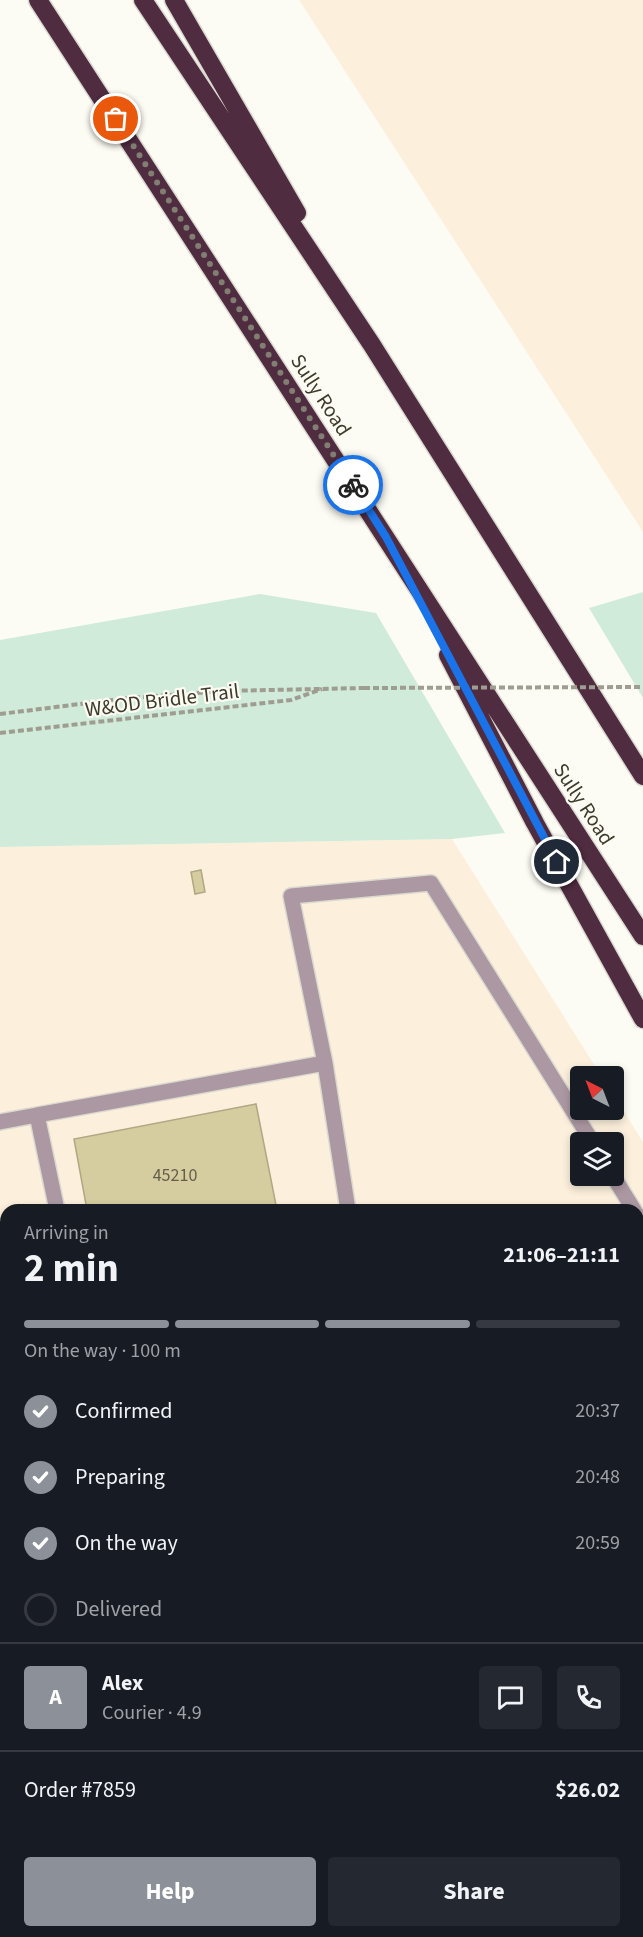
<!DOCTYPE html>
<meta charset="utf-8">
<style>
body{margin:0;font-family:"Source Sans 3",sans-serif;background:#242831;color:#f1f3f6;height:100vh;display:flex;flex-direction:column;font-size:22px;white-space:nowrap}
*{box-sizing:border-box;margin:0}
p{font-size:20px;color:#9ea1a6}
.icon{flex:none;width:33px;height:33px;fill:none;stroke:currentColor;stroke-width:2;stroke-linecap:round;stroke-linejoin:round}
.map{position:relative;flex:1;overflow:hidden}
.drawer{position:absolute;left:0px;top:1204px;width:644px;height:734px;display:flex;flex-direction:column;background:#171b24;border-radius:18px 18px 0 0;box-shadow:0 3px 9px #0003}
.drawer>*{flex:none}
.needle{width:39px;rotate:318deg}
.controls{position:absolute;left:570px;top:1066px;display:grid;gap:12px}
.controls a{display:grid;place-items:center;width:54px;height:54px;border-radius:6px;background:#171b24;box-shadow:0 3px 9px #0003;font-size:30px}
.pin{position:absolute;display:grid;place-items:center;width:51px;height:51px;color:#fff;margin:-26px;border:3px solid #fff;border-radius:50%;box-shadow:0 2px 6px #0007}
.courier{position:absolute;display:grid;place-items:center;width:60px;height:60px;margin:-30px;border:4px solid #1a73e8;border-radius:50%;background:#fff;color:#222;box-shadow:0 2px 8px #0007}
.summary em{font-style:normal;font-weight:700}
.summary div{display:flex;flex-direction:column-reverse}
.summary{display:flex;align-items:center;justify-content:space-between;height:102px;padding:0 24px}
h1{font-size:39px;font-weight:700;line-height:45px}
.bar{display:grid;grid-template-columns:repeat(4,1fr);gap:9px 6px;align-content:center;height:72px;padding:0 24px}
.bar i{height:8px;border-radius:4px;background:#363941}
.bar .current{background:#8c9099}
.bar p{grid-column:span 4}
.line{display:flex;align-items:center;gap:15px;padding:0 24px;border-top:2px solid #363941}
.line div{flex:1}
.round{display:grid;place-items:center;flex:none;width:63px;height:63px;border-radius:6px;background:#242831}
ol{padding:0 24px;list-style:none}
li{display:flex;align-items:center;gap:18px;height:66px}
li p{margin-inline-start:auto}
li .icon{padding:6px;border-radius:50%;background:#8c9099;color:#fff;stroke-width:4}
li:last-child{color:#9ea1a6}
li i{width:33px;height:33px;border:3px solid #363941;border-radius:50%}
.action{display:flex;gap:12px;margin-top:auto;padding:12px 24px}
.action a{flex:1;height:69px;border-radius:6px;background:#8c9099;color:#fff;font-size:24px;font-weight:700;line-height:69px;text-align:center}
.action a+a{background:#242831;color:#f1f3f6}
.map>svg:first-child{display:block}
</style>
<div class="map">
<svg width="643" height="1937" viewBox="0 0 643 1937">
<rect width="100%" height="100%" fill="#fdfcf4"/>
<!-- commercial -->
<path fill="#fcf0dc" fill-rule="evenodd" d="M299,0h344v532z
M452,839l150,238h-22v33h34v-15l29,47v795h-643v-1090zM580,1143h34v33h-34zM6,1210h632v722h-632z"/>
<!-- green -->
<path fill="#d0ebd9" d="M643,592v106l-54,-90z
M260,594l116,19 129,220 -53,6 -452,8v-207z"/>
<!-- building -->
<path fill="#d5cc9f" stroke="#afa884" stroke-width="1.5" d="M201,870l4,22 -10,2 -4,-22z
M256,1104l21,106h-190l-13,-71z
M6,1256v79l-6,1v-79z"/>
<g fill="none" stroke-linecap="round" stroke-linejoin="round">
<!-- minor casing -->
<g stroke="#dbd9d0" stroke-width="18">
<path id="minor" d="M325,1063l23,147
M37,1115l288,-52 -34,-167 140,-13 162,260
M0,1122l37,-7 20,95
M613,1176l21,34
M638,1215l5,9
M0,1363l6,-1v2
M638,1459l5,-1
M0,1632l6,32
M0,1713l6,-1
M638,1830l5,-3
M638,1913l5,-3
M245,1937l27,-5
M589,1937l11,-5"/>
</g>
<!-- highway casing -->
<g stroke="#dbd9d0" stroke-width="21">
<path id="highway" d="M38,0l605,936
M143,0l229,345 271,431
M174,0l123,213
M448,655l87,168 108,196"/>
</g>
<!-- path -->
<path stroke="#9f9d91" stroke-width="4" stroke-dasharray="6 3" stroke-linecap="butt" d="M0,714l128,-16 96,-7 140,-3
M0,733l291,-33 31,-11"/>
<!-- minor -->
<use href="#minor" stroke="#ac98a2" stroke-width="15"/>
<!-- highway -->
<use href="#highway" stroke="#502c40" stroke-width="18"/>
<!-- path-bridge -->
<path stroke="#9f9d91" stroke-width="4" stroke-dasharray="6 3" stroke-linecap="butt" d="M364,688l279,-1"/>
</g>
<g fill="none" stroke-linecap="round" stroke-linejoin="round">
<!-- done -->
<path stroke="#817f72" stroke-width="6" stroke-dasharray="0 10.8" d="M116,119l237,366"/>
<!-- route -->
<path stroke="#1a73e8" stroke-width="8" d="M353,485l33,52 171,325"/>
</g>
<g text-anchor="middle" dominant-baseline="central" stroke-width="4.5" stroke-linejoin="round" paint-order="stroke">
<!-- number labels -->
<g font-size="18" fill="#645f49">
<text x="175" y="1175">45210</text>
</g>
<!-- street labels -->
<g font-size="21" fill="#3e3b2c" stroke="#fdfcf4">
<text transform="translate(321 395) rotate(57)">Sully Road</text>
<text transform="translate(162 700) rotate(-7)">W&amp;OD Bridle Trail</text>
<text transform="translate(584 804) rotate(57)">Sully Road</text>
</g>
</g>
</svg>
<div class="controls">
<a><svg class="needle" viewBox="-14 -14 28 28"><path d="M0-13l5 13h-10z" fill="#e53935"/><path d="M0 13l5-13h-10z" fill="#9ea1a6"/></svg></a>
<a><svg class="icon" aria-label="layers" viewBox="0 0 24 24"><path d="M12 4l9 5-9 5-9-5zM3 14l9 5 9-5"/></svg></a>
</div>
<div class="pin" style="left:116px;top:119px;background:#ea580c"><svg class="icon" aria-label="bag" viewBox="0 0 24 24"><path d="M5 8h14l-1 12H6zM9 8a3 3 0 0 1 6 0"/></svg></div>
<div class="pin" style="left:557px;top:862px;background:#1f2937"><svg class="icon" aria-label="home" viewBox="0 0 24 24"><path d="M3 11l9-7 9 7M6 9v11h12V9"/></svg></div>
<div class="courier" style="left:353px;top:485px"><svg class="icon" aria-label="bike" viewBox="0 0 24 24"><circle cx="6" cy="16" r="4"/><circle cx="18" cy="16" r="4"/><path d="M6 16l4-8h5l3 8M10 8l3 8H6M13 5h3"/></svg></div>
<section class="drawer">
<div class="summary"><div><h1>2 min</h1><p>Arriving in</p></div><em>21:06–21:11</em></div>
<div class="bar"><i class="current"></i><i class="current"></i><i class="current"></i><i></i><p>On the way · 100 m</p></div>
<ol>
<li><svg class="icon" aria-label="check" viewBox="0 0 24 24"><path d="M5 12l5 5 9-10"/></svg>Confirmed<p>20:37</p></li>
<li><svg class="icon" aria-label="check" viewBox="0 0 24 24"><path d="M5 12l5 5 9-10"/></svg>Preparing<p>20:48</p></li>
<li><svg class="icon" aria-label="check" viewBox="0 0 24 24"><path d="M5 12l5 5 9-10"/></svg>On the way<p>20:59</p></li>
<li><i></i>Delivered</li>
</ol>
<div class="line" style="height:108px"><b class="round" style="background:#8c9099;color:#fff">A</b><div><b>Alex</b><p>Courier · 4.9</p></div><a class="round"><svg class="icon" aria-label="chat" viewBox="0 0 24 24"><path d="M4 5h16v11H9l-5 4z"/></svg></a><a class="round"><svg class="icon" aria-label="phone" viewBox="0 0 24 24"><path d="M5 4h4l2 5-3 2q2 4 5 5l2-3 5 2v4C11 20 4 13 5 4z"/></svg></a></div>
<div class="line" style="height:78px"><div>Order #7859</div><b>$26.02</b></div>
<div class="action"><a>Help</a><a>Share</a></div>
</section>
</div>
